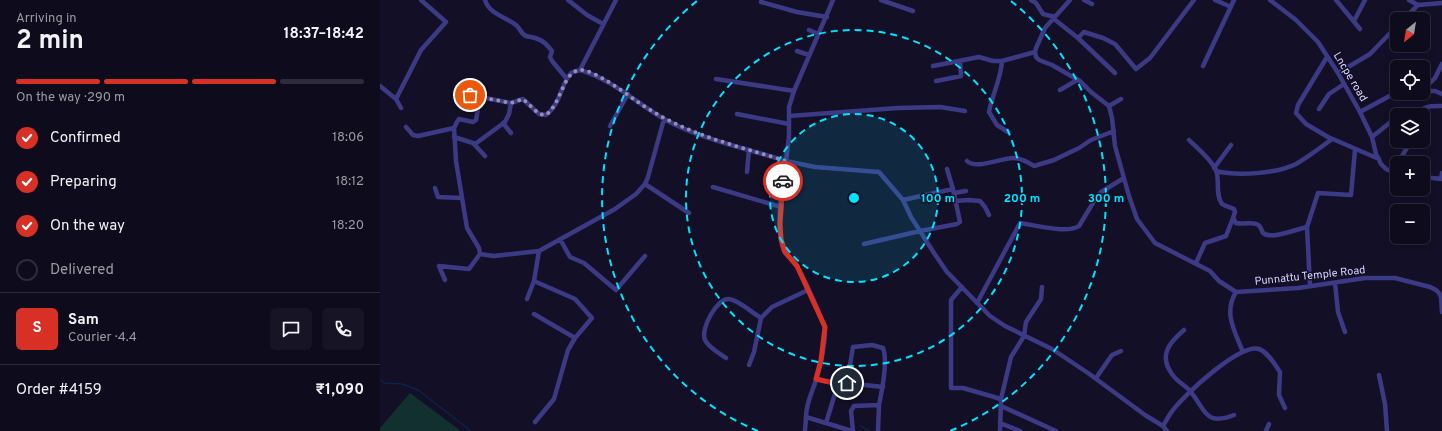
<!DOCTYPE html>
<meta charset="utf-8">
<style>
body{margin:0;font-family:Overpass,sans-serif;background:#171425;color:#f1f3f6;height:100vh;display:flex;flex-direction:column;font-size:15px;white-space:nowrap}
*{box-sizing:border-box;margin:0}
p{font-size:13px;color:#9b9ba3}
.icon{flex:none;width:22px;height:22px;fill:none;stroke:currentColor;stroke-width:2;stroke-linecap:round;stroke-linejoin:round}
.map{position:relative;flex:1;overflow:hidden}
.details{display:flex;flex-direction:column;background:#0e0b1c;width:380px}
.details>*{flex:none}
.needle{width:26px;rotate:210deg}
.fabs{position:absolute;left:1010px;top:12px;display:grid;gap:8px}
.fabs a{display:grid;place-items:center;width:40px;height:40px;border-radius:6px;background:#0e0b1c;box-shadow:0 2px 6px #0003,0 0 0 1px #2e2b3b;font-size:20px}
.pin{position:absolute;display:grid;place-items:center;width:34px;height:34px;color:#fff;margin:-17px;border:2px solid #fff;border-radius:50%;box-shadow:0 1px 4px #0007}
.courier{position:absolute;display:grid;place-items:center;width:40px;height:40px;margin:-20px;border:3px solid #d93025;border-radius:50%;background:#fff;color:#222;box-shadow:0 1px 5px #0007}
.summary em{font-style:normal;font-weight:700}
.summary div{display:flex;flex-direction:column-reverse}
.summary{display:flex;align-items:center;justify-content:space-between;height:68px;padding:0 16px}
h1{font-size:26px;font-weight:700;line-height:30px}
.bar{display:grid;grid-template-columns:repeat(4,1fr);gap:6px 4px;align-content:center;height:48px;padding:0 16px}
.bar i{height:5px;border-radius:3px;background:#2e2b3b}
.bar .active{background:#d93025}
.bar p{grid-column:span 4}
.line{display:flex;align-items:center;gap:10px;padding:0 16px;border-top:1px solid #2e2b3b}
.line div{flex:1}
.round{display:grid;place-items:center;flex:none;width:42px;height:42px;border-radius:6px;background:#171425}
ol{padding:0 16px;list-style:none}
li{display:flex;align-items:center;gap:12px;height:44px}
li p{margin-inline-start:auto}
li .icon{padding:4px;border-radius:50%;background:#d93025;color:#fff;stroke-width:4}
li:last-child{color:#9b9ba3}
li i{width:22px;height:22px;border:2px solid #2e2b3b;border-radius:50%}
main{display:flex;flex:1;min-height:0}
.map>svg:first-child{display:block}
</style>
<main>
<section class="details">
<div class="summary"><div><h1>2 min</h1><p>Arriving in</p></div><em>18:37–18:42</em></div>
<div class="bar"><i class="active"></i><i class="active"></i><i class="active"></i><i></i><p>On the way · 290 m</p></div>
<ol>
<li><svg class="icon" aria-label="check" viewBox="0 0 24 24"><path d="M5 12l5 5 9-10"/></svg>Confirmed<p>18:06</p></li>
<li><svg class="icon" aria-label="check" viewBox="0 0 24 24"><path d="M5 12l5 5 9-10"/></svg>Preparing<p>18:12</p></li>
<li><svg class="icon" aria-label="check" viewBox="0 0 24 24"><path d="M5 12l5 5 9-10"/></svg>On the way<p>18:20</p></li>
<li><i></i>Delivered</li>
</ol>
<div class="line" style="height:72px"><b class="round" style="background:#d93025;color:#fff">S</b><div><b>Sam</b><p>Courier · 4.4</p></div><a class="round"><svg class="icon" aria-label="chat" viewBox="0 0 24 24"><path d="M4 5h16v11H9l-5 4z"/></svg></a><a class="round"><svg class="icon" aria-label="phone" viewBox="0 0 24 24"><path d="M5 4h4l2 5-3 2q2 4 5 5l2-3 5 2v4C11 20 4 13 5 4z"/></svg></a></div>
<div class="line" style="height:52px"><div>Order #4159</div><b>₹1,090</b></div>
</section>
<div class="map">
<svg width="1062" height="431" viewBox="0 0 1062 431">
<rect width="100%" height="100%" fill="#130f26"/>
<!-- green -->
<path fill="#12302f" d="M30,393l51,38h-81v-3z"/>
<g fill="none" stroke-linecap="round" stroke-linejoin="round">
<!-- stream -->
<path stroke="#0c2248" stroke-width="1.5" d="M0,380l5,3 17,1 16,6 53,41
M480,426l10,5"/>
<!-- street -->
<path stroke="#3d3a85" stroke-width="4.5" d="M105,0c4,14 21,17 31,25 4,3 5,9 10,11 3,1 6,1 9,2 8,2 12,7 17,13l-2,6 2,4 15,18
M188,0l19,15 16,9
M236,0l-36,70c33,10 55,32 84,49 38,21 81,29 122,42 -4,22 -11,70 -2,90 3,5 9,9 12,14 5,6 28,57 29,64 0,16 -4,35 -9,51 -4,13 -10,23 -10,37l46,14
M453,0l-39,91 -5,16v29l-3,25 29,6 64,5 24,28 8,17 23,36 13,19 43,44 15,10 47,23 36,24 57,42 18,11 4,5
M501,0l32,11
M651,0l5,3 7,11 12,3
M690,0l-25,28 -9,20 -1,4 1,5 3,3 13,5 28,16 11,11 18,14 3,12 3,28 14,50 8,23 18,24 55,28 9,10 17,11 62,-4 67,-10h30l35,9 6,3 3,3 2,4 1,15
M704,0l8,4
M835,0l16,7
M890,0l26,20 22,22 20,31 22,39 12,25 4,17 5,10 5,5 11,5
M956,0l24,29
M1029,0l9,5 24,-2
M381,2l36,10 30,5
M674,19l24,19 37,35
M1024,19l14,-14
M974,21l11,-21
M429,30l9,4
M698,38l6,-6 19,6 12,6 21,25 14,-11 44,-58
M417,51l12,4
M947,57l-29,48 -2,8 10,11 22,13 51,22
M622,61c-1,18 -10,34 -13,51l8,13 11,7
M553,66l46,-9 14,4h9l33,-9
M823,66l31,-66
M958,73l32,-19 27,-28
M336,79l78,12
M1043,80l6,4 6,-6 7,-14
M556,81l25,-5 -1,-15
M0,86l16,13 5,9
M680,90l17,-10
M1050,91h5l7,3
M79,93l52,10
M100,97l-4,23 -3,2 -14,-3 -2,3 -3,6 2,33 11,67 12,20 1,6 14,2 45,-5 76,-42 21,-15 9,-10 3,-7 16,-58
M16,99l25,-49 25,-28 -25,-22
M729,106l12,-7
M939,109l10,-15 15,-10
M980,112l37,-20
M357,114l52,10
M1038,115c5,-10 14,-9 24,-9
M409,116l109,-8 42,-1 25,4
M123,123l8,10
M230,126l18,-32
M26,127l7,8 5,1 36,-8
M74,137l19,6 12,13
M992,137l25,-20
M809,140c9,9 21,18 27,30 4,10 -1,25 6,34 3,2 8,3 12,5l1,3 -2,6 3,5c7,2 17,-2 22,2 3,1 3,5 5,8 8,7 34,-4 44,-6
M95,144l30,-22 4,-8 2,-11 12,-4 16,15 7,1c15,-11 15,-32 25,-42 2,-1 6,-2 9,-3
M587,161c9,9 34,-3 46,-3 8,0 15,4 21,8l20,-6 25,-12 12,-8 23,-9
M1018,163l13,-22
M834,168l17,-23
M836,171c21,5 60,3 80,-7 12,-7 24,-16 36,-25
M367,172l2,-22
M1043,177l19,2
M1061,179l1,-6
M265,184l44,29
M333,187l68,20
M55,188l3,9 24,1
M574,193l12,-2
M523,200l50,-11
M576,201l12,-1 12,1 5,6 4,8
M180,239l10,18 14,6 32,27 29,-34
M484,244l56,-13 37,-7 3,-2 -7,-33 -6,-20
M816,263l9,-20 21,-7 7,-18
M65,280l-6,-14 30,3 11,-15
M955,283l3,29 7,20
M930,286l-3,-59 11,-34 33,2 4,-45
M582,287l-11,13v88h12l38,11
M856,292c-13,21 -1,40 7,60
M147,299l7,-18
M597,303l43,-80c14,2 48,11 59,3l17,-28 5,-6 23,-14
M154,314l41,24
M804,330c-14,12 -26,25 -12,44 4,7 13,11 18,17 15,17 14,36 44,24
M346,358c-7,-5 -17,-10 -21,-18 -5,-11 12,-42 24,-41 10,1 23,14 32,19
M369,365l5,-13 7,-34 11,-11 36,-17
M999,375l6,29 2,27
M716,378l16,-23 9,-4
M436,379l22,5 9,-1 36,4
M467,383l6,-36 19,-2 11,3c5,13 -1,43 -4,57l-25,1 -3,5 2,20
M621,406l55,25
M155,422l19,-23 14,-49 7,-12 17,-20 -17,-19 -41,-18 5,-30
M446,423l12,-39
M620,423l20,8
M783,426c3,-5 6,-11 10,-16 11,-15 67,-67 86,-61 9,3 16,16 21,23l-1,23 6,13
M425,431l1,-14
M498,431l1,-26
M620,431l1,-32 10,-42 13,-21 2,-14 15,-23 1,-12
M886,431l3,-7"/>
</g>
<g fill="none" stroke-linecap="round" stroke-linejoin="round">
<!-- done -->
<path stroke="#948fb3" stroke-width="4" stroke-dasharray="0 7.2" d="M90,95l41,8 12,-4 16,15 7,1c15,-11 17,-42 33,-45 15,-2 52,28 65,36 46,30 91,39 142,55l-3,20"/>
<!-- route -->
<path stroke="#d93025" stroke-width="5" d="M403,181l-3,43 1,15 4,13 12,14 28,61 -4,33 -5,19 22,5 9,-1"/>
</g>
<!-- distance rings -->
<circle cx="474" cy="198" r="84" fill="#00e5ff" fill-opacity=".12"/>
<g fill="none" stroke="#00e5ff" stroke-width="2" stroke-dasharray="7 5">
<circle cx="474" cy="198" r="84"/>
<circle cx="474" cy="198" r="168"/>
<path d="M378 431A252 252 0 0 1 317 1M631 1A252 252 0 0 1 570 431"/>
</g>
<g text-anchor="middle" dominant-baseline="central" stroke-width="3" stroke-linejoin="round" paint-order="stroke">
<!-- street labels -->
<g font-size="11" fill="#d9d4ff" stroke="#130f26">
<text transform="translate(970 77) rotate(59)">Lncpe road</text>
<text transform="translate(930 276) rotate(-6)">Punnattu Temple Road</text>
</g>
</g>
<circle cx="474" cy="198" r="6" fill="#00e5ff" stroke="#130f26" stroke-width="2"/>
<g font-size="12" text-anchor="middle" font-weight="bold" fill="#00e5ff" stroke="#130f26" stroke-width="3" stroke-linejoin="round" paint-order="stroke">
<text x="558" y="202">100 m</text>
<text x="642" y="202">200 m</text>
<text x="726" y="202">300 m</text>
</g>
</svg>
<div class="fabs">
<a><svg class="needle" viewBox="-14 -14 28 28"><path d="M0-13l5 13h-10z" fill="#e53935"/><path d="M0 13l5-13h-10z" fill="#9b9ba3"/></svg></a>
<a><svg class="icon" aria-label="locate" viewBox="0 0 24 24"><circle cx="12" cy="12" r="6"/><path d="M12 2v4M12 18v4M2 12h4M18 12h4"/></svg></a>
<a><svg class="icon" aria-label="layers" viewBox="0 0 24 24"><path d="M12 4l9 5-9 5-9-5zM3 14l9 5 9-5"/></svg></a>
<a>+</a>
<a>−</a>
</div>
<div class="pin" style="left:90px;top:95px;background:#ea580c"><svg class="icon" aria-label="bag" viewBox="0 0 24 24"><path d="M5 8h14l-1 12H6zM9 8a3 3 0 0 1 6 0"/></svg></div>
<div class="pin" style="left:467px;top:383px;background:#1f2937"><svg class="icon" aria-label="home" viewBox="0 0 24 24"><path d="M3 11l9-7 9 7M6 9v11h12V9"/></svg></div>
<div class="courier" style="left:403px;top:181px"><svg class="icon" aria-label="car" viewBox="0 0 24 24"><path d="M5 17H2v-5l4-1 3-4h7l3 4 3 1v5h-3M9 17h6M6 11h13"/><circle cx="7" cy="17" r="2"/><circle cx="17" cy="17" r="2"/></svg></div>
</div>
</main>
